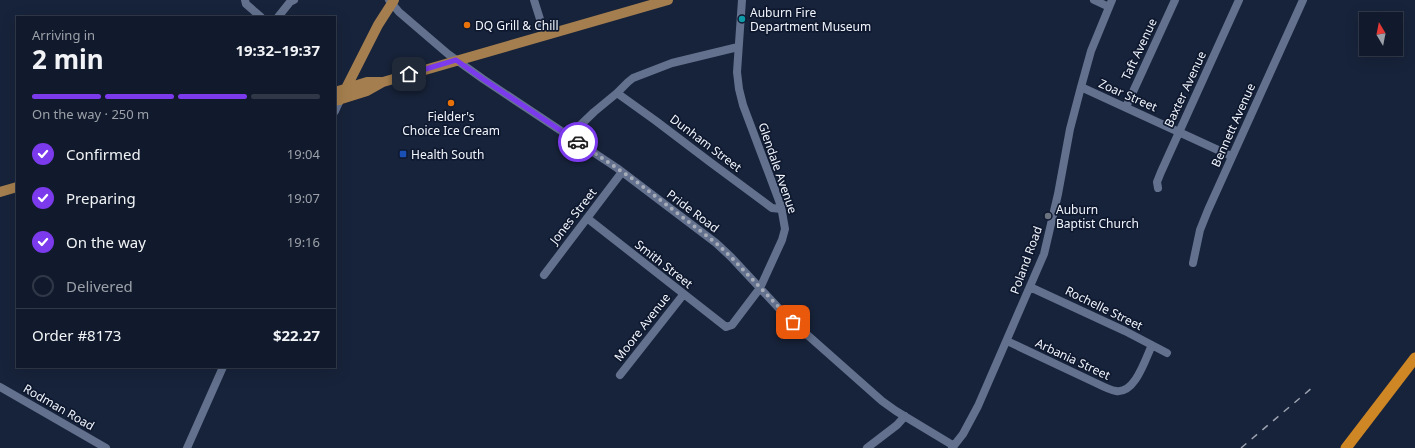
<!DOCTYPE html>
<meta charset="utf-8">
<style>
body{margin:0;font-family:"Noto Sans",sans-serif;background:#1e2738;color:#f1f3f6;height:100vh;display:flex;flex-direction:column;font-size:15px;white-space:nowrap}
*{box-sizing:border-box;margin:0}
p{font-size:13px;color:#9ca1a9}
.icon{flex:none;width:22px;height:22px;fill:none;stroke:currentColor;stroke-width:2;stroke-linecap:round;stroke-linejoin:round}
.map{position:relative;flex:1;overflow:hidden}
.details{position:absolute;left:16px;top:16px;width:320px;height:352px;display:flex;flex-direction:column;background:#111a2c;border-radius:0px;box-shadow:0 4px 16px #0002,0 0 0 1px #303848}
.details>*{flex:none}
.needle{width:26px;rotate:350deg}
.tools{position:absolute;left:1359px;top:12px;display:grid;gap:8px}
.tools a{display:grid;place-items:center;width:44px;height:44px;border-radius:0px;background:#111a2c;box-shadow:0 4px 16px #0002,0 0 0 1px #303848;font-size:20px}
.pin{position:absolute;display:grid;place-items:center;width:34px;height:34px;color:#fff;margin:-17px;border-radius:8px;box-shadow:0 2px 6px #0006}
.courier{position:absolute;display:grid;place-items:center;width:40px;height:40px;margin:-20px;border:3px solid #7c3aed;border-radius:50%;background:#fff;color:#222;box-shadow:0 1px 5px #0007}
.head em{font-style:normal;font-weight:700}
.head div{display:flex;flex-direction:column-reverse}
.head{display:flex;align-items:center;justify-content:space-between;height:68px;padding:0 16px}
h1{font-size:26px;font-weight:700;line-height:30px}
.bar{display:grid;grid-template-columns:repeat(4,1fr);gap:6px 4px;align-content:center;height:48px;padding:0 16px}
.bar i{height:5px;border-radius:3px;background:#303848}
.bar .active{background:#7c3aed}
.bar p{grid-column:span 4}
.line{display:flex;align-items:center;gap:10px;padding:0 16px;border-top:1px solid #303848}
.line div{flex:1}
ol{padding:0 16px;list-style:none}
li{display:flex;align-items:center;gap:12px;height:44px}
li p{margin-inline-start:auto}
li .icon{padding:4px;border-radius:50%;background:#7c3aed;color:#fff;stroke-width:4}
li:last-child{color:#9ca1a9}
li i{width:22px;height:22px;border:2px solid #303848;border-radius:50%}
.map>svg:first-child{display:block}
</style>
<div class="map">
<svg width="1415" height="448" viewBox="0 0 1415 448">
<rect width="100%" height="100%" fill="#17233a"/>
<g fill="none" stroke-linecap="round" stroke-linejoin="round">
<!-- minor -->
<path stroke="#63718e" stroke-width="8" d="M245,0l1,4 15,13
M389,0l10,12 49,42 35,25 134,89 99,75 15,14 55,59 96,85 14,10 58,35
M534,0l11,35
M1094,0l15,7
M278,17l12,-15 4,-2
M1081,87l150,69
M617,93l39,28 54,41 62,46 9,1
M1126,107l49,-107
M335,111l5,-11
M569,136l25,-24 23,-19 11,-11 5,-4 39,-15 66,-16
M1158,188l-1,-6 4,-10 78,-172
M587,218l139,109 6,-2 28,-37 22,-48 3,-11 -4,-23 -38,-101 -4,-16 -2,-17 5,-72
M1193,263l7,-33 8,-20 95,-210
M544,275l78,-103
M1030,287l95,44 42,22
M1007,341l91,43c6,3 12,6 18,7 19,3 29,-31 36,-46
M620,375l63,-80
M0,387l106,61
M187,448l36,-81
M867,448l30,-23 8,-9
M952,448l11,-14 15,-28 66,-152 14,-60 12,-65 11,-42 10,-36 21,-51"/>
<!-- major -->
<path stroke="#a47e4e" stroke-width="10" d="M335,92l32,-10h14
M340,100l38,-75 16,-25
M335,101l32,-10 16,-9 285,-82
M0,192l17,-5"/>
<!-- highway -->
<path stroke="#cf8624" stroke-width="11" d="M1346,448l69,-90"/>
<!-- rail -->
<path stroke="#9ca2b0" stroke-width="1.5" stroke-dasharray="7 7" stroke-linecap="butt" d="M1241,448l72,-61"/>
</g>
<g fill="none" stroke-linecap="round" stroke-linejoin="round">
<!-- done -->
<path stroke="#a5acb8" stroke-width="4" stroke-dasharray="0 7.2" d="M578,142l55,37 83,64 15,14 62,65"/>
<!-- route -->
<path stroke="#7c3aed" stroke-width="5" d="M409,74l47,-14 27,19 95,63"/>
</g>
<!-- markers -->
<circle fill="#0f9aa8" stroke="#0e1930" stroke-width="1.5" cx="742" cy="19" r="4"/>
<g fill="#e8710a" stroke="#0e1930" stroke-width="1.5">
<circle cx="467" cy="25" r="4"/>
<circle cx="451" cy="103" r="4"/>
</g>
<rect fill="#1a4fb4" stroke="#0e1930" stroke-width="1.5" x="399" y="150" width="8" height="8" rx="2"/>
<circle fill="#6b7280" stroke="#0e1930" stroke-width="1.5" cx="1048" cy="216" r="4"/>
<g text-anchor="middle" dominant-baseline="central" stroke-width="3.5" stroke-linejoin="round" paint-order="stroke">
<!-- poi labels -->
<g font-size="12" fill="#f2f5fc" stroke="#0e1930" text-anchor="start">
<text x="750" y="12">Auburn Fire<tspan x="750" dy="14">Department Museum</tspan></text>
<text x="475" y="25">DQ Grill &amp; Chill</text>
<text x="451" y="116" text-anchor="middle">Fielder's<tspan x="451" dy="14">Choice Ice Cream</tspan></text>
<text x="411" y="154">Health South</text>
<text x="1056" y="209">Auburn<tspan x="1056" dy="14">Baptist Church</tspan></text>
</g>
<!-- street labels -->
<g font-size="12" fill="#f2f5fc" stroke="#0e1930">
<text transform="translate(1139 49) rotate(-65)">Taft Avenue</text>
<text transform="translate(1185 89) rotate(-65)">Baxter Avenue</text>
<text transform="translate(1128 95) rotate(24)">Zoar Street</text>
<text transform="translate(1233 125) rotate(-66)">Bennett Avenue</text>
<text transform="translate(706 143) rotate(37)">Dunham Street</text>
<text transform="translate(778 168) rotate(71)">Glendale Avenue</text>
<text transform="translate(693 211) rotate(37)">Pride Road</text>
<text transform="translate(573 216) rotate(-52)">Jones Street</text>
<text transform="translate(1026 260) rotate(-70)">Poland Road</text>
<text transform="translate(664 264) rotate(38)">Smith Street</text>
<text transform="translate(1104 308) rotate(26)">Rochelle Street</text>
<text transform="translate(642 327) rotate(-52)">Moore Avenue</text>
<text transform="translate(1073 359) rotate(25)">Arbania Street</text>
<text transform="translate(59 407) rotate(30)">Rodman Road</text>
</g>
</g>
</svg>
<div class="tools">
<a><svg class="needle" viewBox="-14 -14 28 28"><path d="M0-13l5 13h-10z" fill="#e53935"/><path d="M0 13l5-13h-10z" fill="#9ca1a9"/></svg></a>
</div>
<div class="pin" style="left:793px;top:322px;background:#ea580c"><svg class="icon" aria-label="bag" viewBox="0 0 24 24"><path d="M5 8h14l-1 12H6zM9 8a3 3 0 0 1 6 0"/></svg></div>
<div class="pin" style="left:409px;top:74px;background:#1f2937"><svg class="icon" aria-label="home" viewBox="0 0 24 24"><path d="M3 11l9-7 9 7M6 9v11h12V9"/></svg></div>
<div class="courier" style="left:578px;top:142px"><svg class="icon" aria-label="car" viewBox="0 0 24 24"><path d="M5 17H2v-5l4-1 3-4h7l3 4 3 1v5h-3M9 17h6M6 11h13"/><circle cx="7" cy="17" r="2"/><circle cx="17" cy="17" r="2"/></svg></div>
<section class="details">
<div class="head"><div><h1>2 min</h1><p>Arriving in</p></div><em>19:32–19:37</em></div>
<div class="bar"><i class="active"></i><i class="active"></i><i class="active"></i><i></i><p>On the way · 250 m</p></div>
<ol>
<li><svg class="icon" aria-label="check" viewBox="0 0 24 24"><path d="M5 12l5 5 9-10"/></svg>Confirmed<p>19:04</p></li>
<li><svg class="icon" aria-label="check" viewBox="0 0 24 24"><path d="M5 12l5 5 9-10"/></svg>Preparing<p>19:07</p></li>
<li><svg class="icon" aria-label="check" viewBox="0 0 24 24"><path d="M5 12l5 5 9-10"/></svg>On the way<p>19:16</p></li>
<li><i></i>Delivered</li>
</ol>
<div class="line" style="height:52px"><div>Order #8173</div><b>$22.27</b></div>
</section>
</div>
